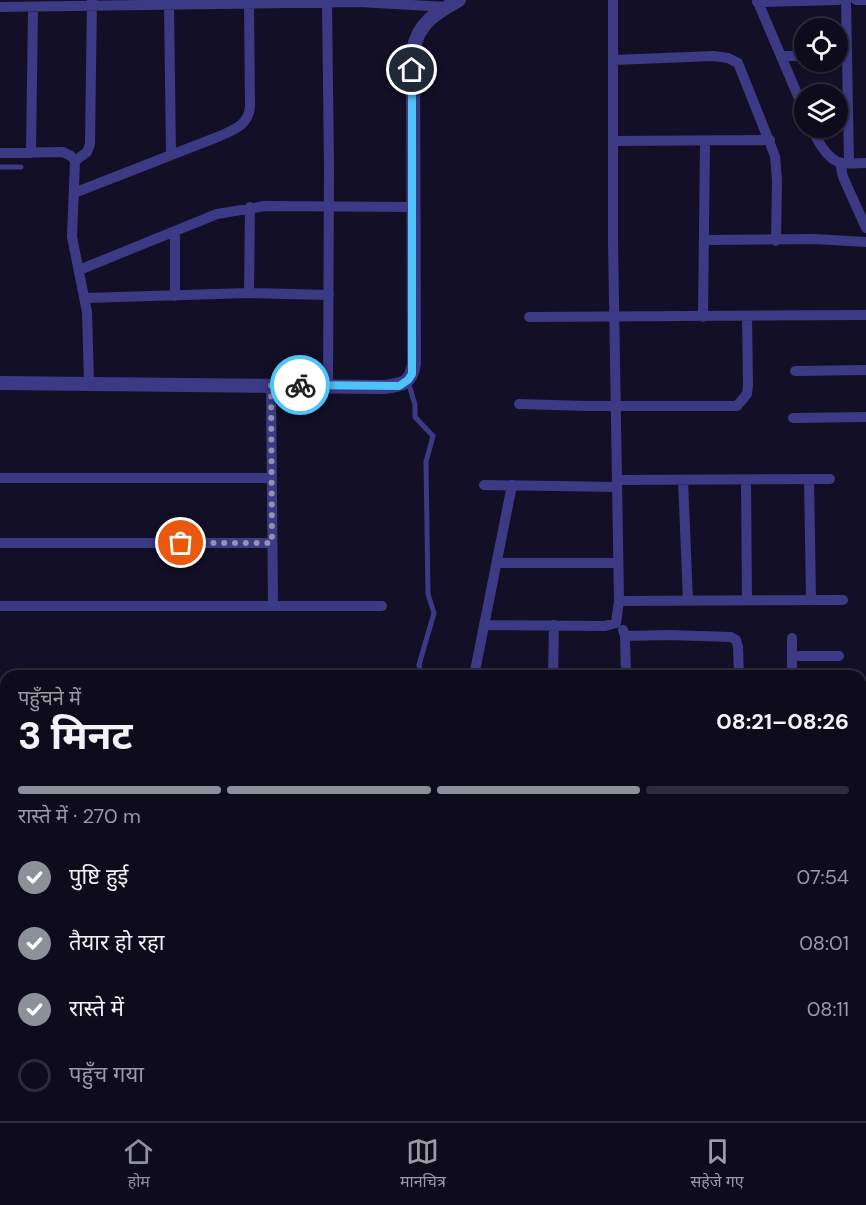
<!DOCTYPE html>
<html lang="hi">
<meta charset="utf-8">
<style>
body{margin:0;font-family:"DM Sans","Noto Sans Devanagari",sans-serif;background:#1c1929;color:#f1f3f6;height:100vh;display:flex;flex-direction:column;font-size:22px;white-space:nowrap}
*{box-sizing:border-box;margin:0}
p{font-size:20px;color:#9b9ba3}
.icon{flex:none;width:33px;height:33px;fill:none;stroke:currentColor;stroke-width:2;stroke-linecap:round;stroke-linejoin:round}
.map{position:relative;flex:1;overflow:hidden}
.sheet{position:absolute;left:0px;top:670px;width:867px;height:452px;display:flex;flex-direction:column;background:#0e0b1c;border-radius:18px 18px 0 0;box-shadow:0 2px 4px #0004,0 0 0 2px #2e2b3b}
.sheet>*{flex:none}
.buttons{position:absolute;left:794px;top:18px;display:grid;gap:12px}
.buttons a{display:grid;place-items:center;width:54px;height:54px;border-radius:50%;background:#0e0b1c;box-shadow:0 2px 4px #0004,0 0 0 2px #2e2b3b;font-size:30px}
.pin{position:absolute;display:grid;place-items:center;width:51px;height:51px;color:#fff;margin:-26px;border:3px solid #fff;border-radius:50%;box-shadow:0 2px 6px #0007}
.courier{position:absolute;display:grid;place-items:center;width:60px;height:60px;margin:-30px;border:4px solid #4fc3f7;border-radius:50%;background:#fff;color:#222;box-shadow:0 2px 8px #0007}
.head em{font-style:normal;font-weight:700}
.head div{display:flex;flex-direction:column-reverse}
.head{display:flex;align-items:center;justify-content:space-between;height:102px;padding:0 18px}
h1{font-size:39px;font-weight:700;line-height:45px}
.bar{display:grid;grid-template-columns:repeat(4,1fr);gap:9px 6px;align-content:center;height:72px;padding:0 18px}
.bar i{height:8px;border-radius:4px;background:#2e2b3b}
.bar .on{background:#8c9099}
.bar p{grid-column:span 4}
ol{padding:0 18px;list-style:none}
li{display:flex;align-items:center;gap:18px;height:66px}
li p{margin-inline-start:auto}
li .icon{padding:6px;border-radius:50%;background:#8c9099;color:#fff;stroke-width:4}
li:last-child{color:#9b9ba3}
li i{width:33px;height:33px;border:3px solid #2e2b3b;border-radius:50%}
.tabs{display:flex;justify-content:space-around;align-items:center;height:84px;border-top:2px solid #2e2b3b;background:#0e0b1c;font-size:16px;color:#9b9ba3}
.tabs a{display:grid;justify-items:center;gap:3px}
.tabs .on{color:#8c9099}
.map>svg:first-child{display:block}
</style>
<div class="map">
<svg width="866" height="1121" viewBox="0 0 866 1121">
<rect width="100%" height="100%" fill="#130f26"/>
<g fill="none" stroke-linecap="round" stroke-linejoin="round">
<!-- service -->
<path stroke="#3d3a85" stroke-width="5" d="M0,167h21
M408,381l7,24v12l18,19 -7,26 2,132 6,19 -15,52 2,11"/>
<!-- minor -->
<path stroke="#3d3a85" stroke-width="10" d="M613,0v241l6,360 -3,22
M757,0l47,110
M846,0l3,163
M856,0h10
M757,2l81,-2
M327,3l2,164 -1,219
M169,6l2,149
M0,7l359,-5 88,5
M781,56h23
M613,60l101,-4 14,2 10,5 37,93 2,24 -1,61
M812,128c5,12 15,32 30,35 7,1 16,0 24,0
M613,141l157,-1
M0,153l63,-1 8,4 4,5 -3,76 15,75 2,71
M31,153l2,-146
M75,161l12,-9 3,-8 2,-144
M840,163l3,14 23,51
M74,193l146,-57c16,-7 29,-12 30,-30l-1,-102
M175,233v63
M704,240l110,-1 52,3
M79,270l138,-56 48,-8 148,1
M249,293l1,-86
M86,298l163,-5 80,2
M529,317l337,-2
M703,317l2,-176
M795,371l71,-1
M271,384l2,221
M519,404l68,2h150l10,-12 1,-9 -1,-69
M793,418l73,-1
M0,478h272
M809,479l2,120
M617,480l213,-1
M683,480l5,120
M746,480l1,120
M484,485l133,2
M0,543h272
M497,563h121
M619,601l224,-1
M0,606h382
M484,625l121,1 11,-3
M623,630l2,6 1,40
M625,636l45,-1 61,2 5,3 2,7 1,29
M792,656h47
M474,676l38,-191
M553,676l1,-51
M792,676v-38
M0,763h6
M861,836h5
M0,856h6
M861,883h5
M4,948h2
M861,1007h5
M0,1048l4,-5 2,-14
M0,1084h6
M107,1116l1,5
M354,1116l1,5
M419,1116v5
M493,1116l1,5
M561,1116v5
M613,1116v5
M820,1116v5
M180,1121v-5
M663,1121v-5
M718,1121l1,-5
M782,1121v-5"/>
<!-- tertiary -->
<path stroke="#3d3a85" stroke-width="14" d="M0,383l383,4c19,-2 28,-3 31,-23l-1,-314c6,-28 23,-37 46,-50"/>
</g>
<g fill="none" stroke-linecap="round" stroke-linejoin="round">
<!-- done -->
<path stroke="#948fb3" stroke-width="6" stroke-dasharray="0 10.8" d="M181,543h91l-1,-159 29,1"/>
<!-- route -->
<path stroke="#4fc3f7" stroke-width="8" d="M300,385l99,1 9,-6 4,-6v-304"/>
</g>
</svg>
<div class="buttons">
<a><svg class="icon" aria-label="locate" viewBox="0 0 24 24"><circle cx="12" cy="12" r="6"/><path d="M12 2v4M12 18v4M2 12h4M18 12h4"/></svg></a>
<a><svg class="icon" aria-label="layers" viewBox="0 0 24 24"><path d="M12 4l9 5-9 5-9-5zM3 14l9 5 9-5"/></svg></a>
</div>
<div class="pin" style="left:181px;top:543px;background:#ea580c"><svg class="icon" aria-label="bag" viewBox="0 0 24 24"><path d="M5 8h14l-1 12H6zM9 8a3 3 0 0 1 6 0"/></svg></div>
<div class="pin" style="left:412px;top:70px;background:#1f2937"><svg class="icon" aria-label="home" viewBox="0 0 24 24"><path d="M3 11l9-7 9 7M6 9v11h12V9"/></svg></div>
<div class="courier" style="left:300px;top:385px"><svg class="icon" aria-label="bike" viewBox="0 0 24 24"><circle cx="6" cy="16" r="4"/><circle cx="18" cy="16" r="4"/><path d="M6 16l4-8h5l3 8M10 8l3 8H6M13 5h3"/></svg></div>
<section class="sheet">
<div class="head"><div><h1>3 मिनट</h1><p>पहुँचने में</p></div><em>08:21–08:26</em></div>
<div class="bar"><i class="on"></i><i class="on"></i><i class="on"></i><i></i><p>रास्ते में · 270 m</p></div>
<ol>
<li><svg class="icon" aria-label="check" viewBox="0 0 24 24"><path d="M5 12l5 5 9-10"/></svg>पुष्टि हुई<p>07:54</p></li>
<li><svg class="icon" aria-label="check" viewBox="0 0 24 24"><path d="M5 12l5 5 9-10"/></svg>तैयार हो रहा<p>08:01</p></li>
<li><svg class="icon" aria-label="check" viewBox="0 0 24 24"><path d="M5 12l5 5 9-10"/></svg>रास्ते में<p>08:11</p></li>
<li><i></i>पहुँच गया</li>
</ol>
</section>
</div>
<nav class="tabs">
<a class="on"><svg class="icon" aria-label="home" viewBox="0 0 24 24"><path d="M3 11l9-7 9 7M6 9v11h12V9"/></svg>होम</a>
<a><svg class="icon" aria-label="map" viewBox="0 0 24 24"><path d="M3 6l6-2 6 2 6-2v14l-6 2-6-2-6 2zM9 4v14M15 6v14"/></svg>मानचित्र</a>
<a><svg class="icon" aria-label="saved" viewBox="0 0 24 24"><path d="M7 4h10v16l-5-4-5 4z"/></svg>सहेजे गए</a>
</nav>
